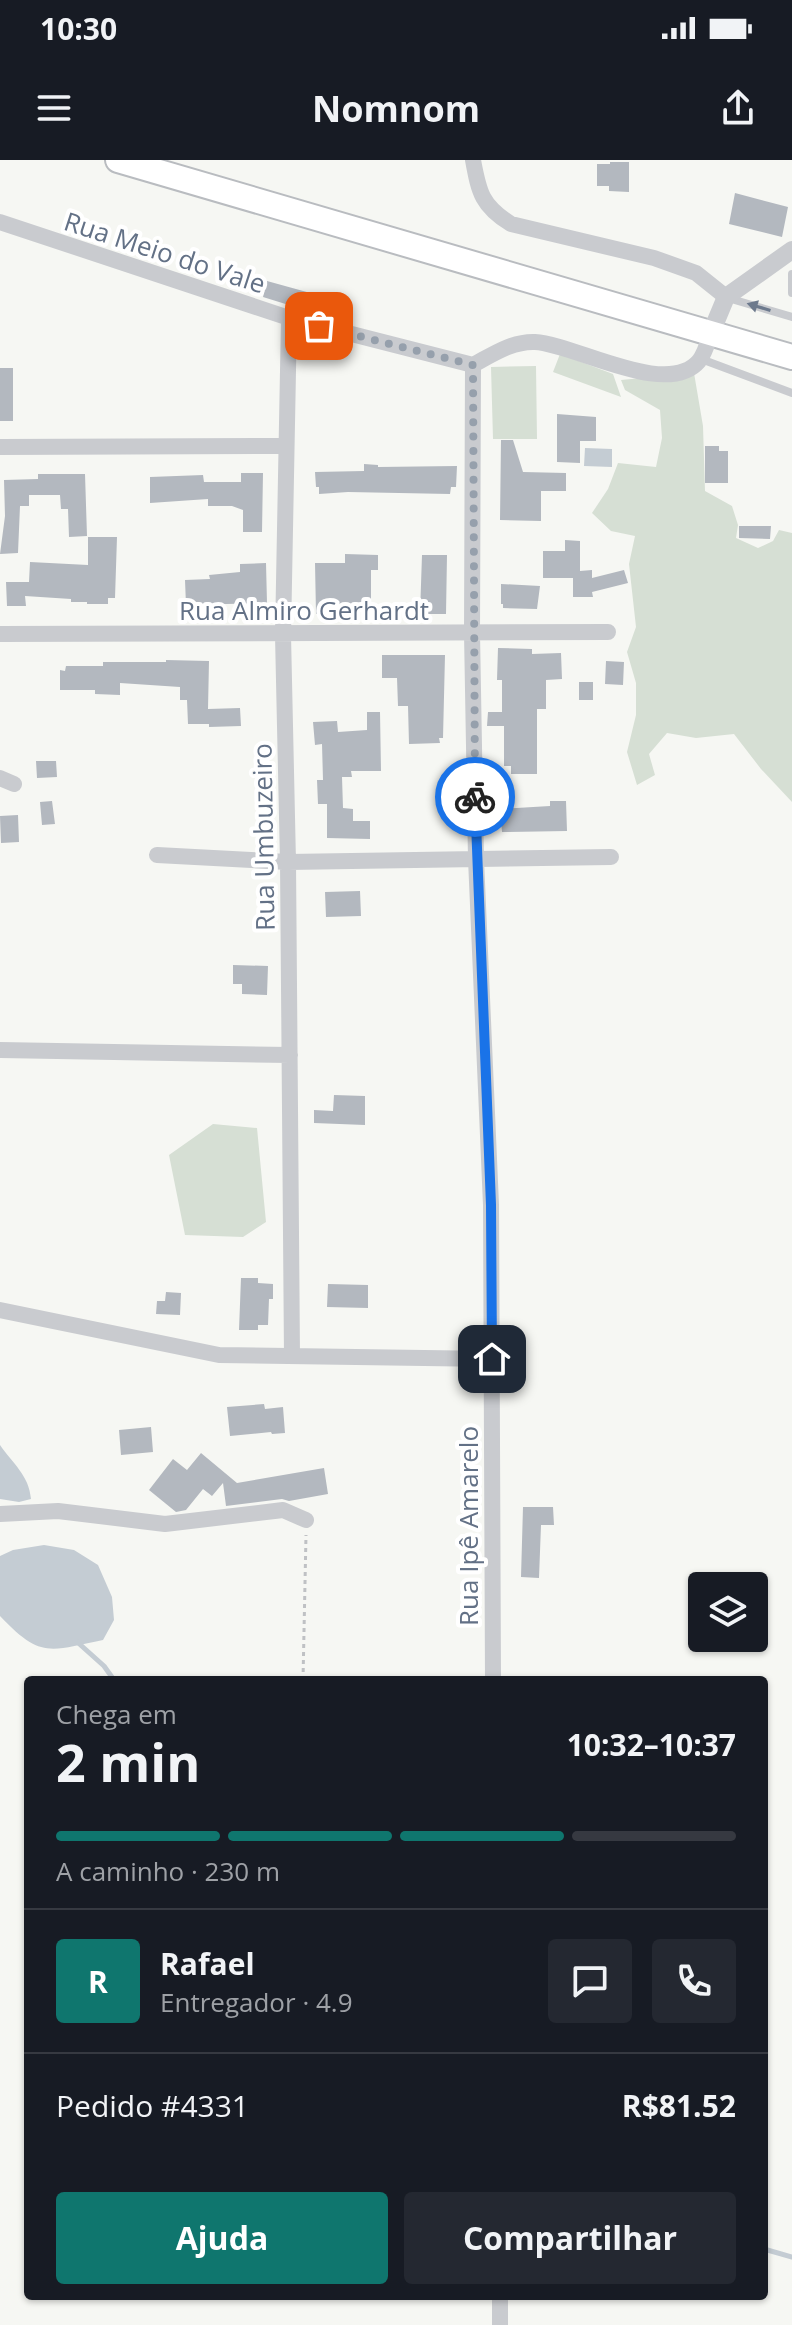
<!DOCTYPE html>
<html lang="pt">
<meta charset="utf-8">
<style>
body{margin:0;font-family:"Open Sans",sans-serif;background:#242831;color:#f1f3f6;height:100vh;display:flex;flex-direction:column;font-size:30px;white-space:nowrap}
*{box-sizing:border-box;margin:0}
p{font-size:26px;color:#9ea1a6}
.icon{flex:none;width:44px;height:44px;fill:none;stroke:currentColor;stroke-width:2;stroke-linecap:round;stroke-linejoin:round}
.map{position:relative;flex:1;overflow:hidden}
.details{position:absolute;left:24px;top:1516px;width:744px;height:624px;display:flex;flex-direction:column;background:#171b24;border-radius:8px;box-shadow:0 2px 6px #0004}
.details>*{flex:none}
.controls{position:absolute;left:688px;top:1412px;display:grid;gap:16px}
.controls a{display:grid;place-items:center;width:80px;height:80px;border-radius:8px;background:#171b24;box-shadow:0 2px 6px #0004;font-size:40px}
.pin{position:absolute;display:grid;place-items:center;width:68px;height:68px;color:#fff;margin:-34px;border-radius:16px;box-shadow:0 4px 12px #0006}
.courier{position:absolute;display:grid;place-items:center;width:80px;height:80px;margin:-40px;border:6px solid #1a73e8;border-radius:50%;background:#fff;color:#222;box-shadow:0 2px 10px #0007}
.head em{font-style:normal;font-weight:700}
.head div{display:flex;flex-direction:column-reverse}
.head{display:flex;align-items:center;justify-content:space-between;height:136px;padding:0 32px}
h1{font-size:52px;font-weight:700;line-height:60px}
.bar{display:grid;grid-template-columns:repeat(4,1fr);gap:12px 8px;align-content:center;height:96px;padding:0 32px}
.bar i{height:10px;border-radius:6px;background:#363941}
.bar .selected{background:#0f766e}
.bar p{grid-column:span 4}
.line{display:flex;align-items:center;gap:20px;padding:0 32px;border-top:2px solid #363941}
.line div{flex:1}
.round{display:grid;place-items:center;flex:none;width:84px;height:84px;border-radius:8px;background:#242831}
.action{display:flex;gap:16px;margin-top:auto;padding:16px 32px}
.action a{flex:1;height:92px;border-radius:8px;background:#0f766e;color:#fff;font-size:32px;font-weight:700;line-height:92px;text-align:center}
.action a+a{background:#242831;color:#f1f3f6}
.status{display:flex;justify-content:space-between;align-items:center;height:56px;padding:0 40px;background:#171b24;direction:ltr}
.status svg{height:22px;fill:currentColor}
header{display:flex;justify-content:space-between;align-items:center;height:104px;padding:0 32px;background:#171b24;font-size:36px;font-weight:700}
.map>svg:first-child{display:block}
</style>
<div class="status"><b>10:30</b><svg viewBox="0 0 49 12"><path d="M0 12V9h3v3zM5 12V6h3v6zM10 12V3h3v9zM15 12V0h3v12zM26 1h20v11H26zM47 4h2v5h-2z"/></svg></div>
<header><svg class="icon" aria-label="menu" viewBox="0 0 24 24"><path d="M4 6h16M4 12h16M4 18h16"/></svg>Nomnom<svg class="icon" aria-label="share" viewBox="0 0 24 24"><path d="M12 15V3M7 8l5-5 5 5M5 13v7h14v-7"/></svg></header>
<div class="map">
<svg width="792" height="2165" viewBox="0 0 792 2165">
<rect width="100%" height="100%" fill="#f6f7f3"/>
<!-- green -->
<path fill="#d6dfd4" d="M560,194l53,20 8,23 -68,-25z
M536,206l1,73h-44l-2,-72z
M694,213l9,53 2,65 27,15 6,19 -2,13 22,10 15,-7 6,-11 13,3v269l-31,-33 -27,-35 -38,4 -29,-5 -18,21 6,21 -18,10 -10,-33 9,-37v-32l-9,-31 9,-25 -7,-63 6,-28 -24,-5 -19,-18 16,-24 10,-26 38,4 6,-29 -2,-28 -35,-20 -4,-10z
M213,964l44,4 9,94 -23,15 -58,-2 -16,-80z"/>
<!-- water -->
<path fill="#c4ccd3" d="M585,288l27,1v18l-28,-1z
M0,1285c13,19 29,30 31,54l-12,3 -19,-3z
M44,1385l30,5 24,15 14,32 2,23 -11,20c-54,11 -62,19 -103,-24v-60l13,-6z"/>
<g fill="none" stroke-linecap="round" stroke-linejoin="round">
<!-- stream -->
<path stroke="#c4ccd3" stroke-width="5" d="M75,1480l29,26 10,14
M764,2089l28,8"/>
</g>
<!-- building -->
<path fill="#b3b8bf" d="M610,2h19v30l-20,-1v-5h-12v-22h13z
M735,33l53,14 -6,30 -53,-13z
M267,121l47,13 -6,17 -45,-14z
M0,208h13v53h-13z
M557,254l39,3v24h-16v22l-23,-1z
M501,280h12l10,32 43,1v18h-25v30l-41,-1z
M705,286h14v5h9v32h-23z
M364,304l14,1v2l79,-1 -1,21h-5l-1,7 -102,-2 -29,2v-7h-3l-1,-15 49,-1z
M241,313h22l-1,59h-19v-22l-11,-4h-24v-7l-58,4v-26l53,-2 1,7h37z
M38,314h47l2,62 -18,1 -1,-28h-7l-1,-14h-31v11h-9l-2,47 -18,1 5,-38 -1,-36 34,-1z
M739,366h32l-1,13 -31,-1z
M88,377h29l-2,61h-7v6h-21v-2h-16v-3l-46,-3 1,10h-19l-1,-24h23l1,-20 58,3z
M565,380l15,1v30l12,-1v8l32,-8 4,13 -36,9 1,5h-20v-19h-30v-27h22z
M345,394l33,1v15h-7v38l-18,3v3h-37l-1,-51h30z
M422,395h25l-1,59h-26z
M266,403l1,40 -81,2 -1,-25 25,-1 -1,-4 31,-3v-8z
M501,424l39,2 -3,23 -34,-1v-4h-2z
M498,488l34,1v5l29,-1 1,26 -16,1v29h-9v65h-26v-8h-7v-40h-17l1,-14h14v-32h-5z
M382,495h63l-2,83h-4l1,5 -31,1 -1,-38h-10l-1,-28h-15z
M166,500l43,1 -1,48 32,-1 1,18 -32,1v-3h-21l-1,-24h-7v-13l-60,-4v12l-25,-1v-4h-35v-20l5,1 1,-5h37v-4h63z
M606,501l18,1 -1,23 -18,-1z
M579,522h14v18h-14z
M367,552h13l1,59h-30l1,6h-10l1,31 10,1v12h17v18l-43,-1v-34h-9l-1,-24h6l-1,-36 -7,1 -2,-23 24,-1 1,11 29,-2z
M36,601h20l1,16 -20,1z
M52,641l3,23 -13,1 -2,-23z
M550,641h16l1,30 -65,1 -2,-23 50,-3z
M18,655l1,27 -18,1 -1,-27z
M360,731l1,25 -35,1 -1,-25z
M233,805l35,1 -1,29 -25,-1v-10h-9z
M334,935l31,1v29l-51,-2v-13l19,1z
M241,1118h17v5l15,1v15h-4l-1,26h-10v5h-19z
M328,1124l40,1v23l-41,-1z
M166,1132l15,1 -1,22 -24,-1 1,-13h8z
M264,1244l1,5 18,-2 2,26 -13,1 -1,-2 -41,4 -3,-29z
M151,1267l2,25 -32,3 -2,-25z
M201,1293l36,30 87,-15 4,26 -39,7 -7,-2 -56,7 -3,-23 -11,13 -9,-7 -17,21 -10,2 -27,-22 24,-31 14,11z
M523,1347h30l1,18h-13l-2,53 -18,-1z"/>
<g fill="none" stroke-linecap="round" stroke-linejoin="round">
<!-- primary casing -->
<g stroke="#b9bcc0" stroke-width="28">
<path id="primary" d="M118,0l674,197"/>
</g>
<!-- path -->
<path stroke="#bfc1c4" stroke-width="3" stroke-dasharray="4 4" stroke-linecap="butt" d="M303,1520l3,-145"/>
<!-- service -->
<path stroke="#c9cbcf" stroke-width="8" d="M792,114v19
M728,138l64,19
M701,199l91,34"/>
<!-- minor -->
<path stroke="#c9cbcf" stroke-width="16" d="M473,0c6,33 9,46 38,64l143,34 42,15 30,24
M0,62l289,96 184,47c19,-10 39,-24 62,-23 40,2 132,57 164,19 6,-8 9,-19 12,-28
M289,158l-6,317 5,227 4,494
M473,205l-1,268 4,226 15,346 2,475
M0,287l286,-1
M0,474l608,-2
M0,618l14,6
M157,695l131,7 323,-5
M0,890l290,5
M0,1150l219,45 273,4
M0,1354l58,-3 107,13 118,-14 23,10
M500,2136v29"/>
<!-- tertiary -->
<path stroke="#c9cbcf" stroke-width="18" d="M711,173l15,-36 66,-47"/>
<!-- primary -->
<use href="#primary" stroke="#fff" stroke-width="24"/>
</g>
<!-- one-way arrows -->
<defs><path id="oneway-solid" d="M-6-.8H1V-3.2L6.5 0L1 3.2V.8H-6Z" transform="scale(2)"/></defs>
<use fill="#6d7a8d" href="#oneway-solid" transform="translate(759 147) rotate(-163)"/>
<g fill="none" stroke-linecap="round" stroke-linejoin="round">
<!-- done -->
<path stroke="#96a0ac" stroke-width="8" stroke-dasharray="0 14.4" d="M319,166l154,39 2,432"/>
<!-- route -->
<path stroke="#1a73e8" stroke-width="10" d="M475,637l16,408 1,154"/>
</g>
<g text-anchor="middle" dominant-baseline="central" stroke-width="8" stroke-linejoin="round" paint-order="stroke">
<!-- street labels -->
<g font-size="26" fill="#637186" stroke="#fff">
<text transform="translate(165 92) rotate(18)">Rua Meio do Vale</text>
<text x="304" y="450">Rua Almiro Gerhardt</text>
<text transform="translate(263 677) rotate(-91)">Rua Umbuzeiro</text>
<text transform="translate(468 1366) rotate(-90)">Rua Ipê Amarelo</text>
</g>
</g>
</svg>
<div class="controls">
<a><svg class="icon" aria-label="layers" viewBox="0 0 24 24"><path d="M12 4l9 5-9 5-9-5zM3 14l9 5 9-5"/></svg></a>
</div>
<div class="pin" style="left:319px;top:166px;background:#ea580c"><svg class="icon" aria-label="bag" viewBox="0 0 24 24"><path d="M5 8h14l-1 12H6zM9 8a3 3 0 0 1 6 0"/></svg></div>
<div class="pin" style="left:492px;top:1199px;background:#1f2937"><svg class="icon" aria-label="home" viewBox="0 0 24 24"><path d="M3 11l9-7 9 7M6 9v11h12V9"/></svg></div>
<div class="courier" style="left:475px;top:637px"><svg class="icon" aria-label="bike" viewBox="0 0 24 24"><circle cx="6" cy="16" r="4"/><circle cx="18" cy="16" r="4"/><path d="M6 16l4-8h5l3 8M10 8l3 8H6M13 5h3"/></svg></div>
<section class="details">
<div class="head"><div><h1>2 min</h1><p>Chega em</p></div><em>10:32–10:37</em></div>
<div class="bar"><i class="selected"></i><i class="selected"></i><i class="selected"></i><i></i><p>A caminho · 230 m</p></div>
<div class="line" style="height:144px"><b class="round" style="background:#0f766e;color:#fff">R</b><div><b>Rafael</b><p>Entregador · 4.9</p></div><a class="round"><svg class="icon" aria-label="chat" viewBox="0 0 24 24"><path d="M4 5h16v11H9l-5 4z"/></svg></a><a class="round"><svg class="icon" aria-label="phone" viewBox="0 0 24 24"><path d="M5 4h4l2 5-3 2q2 4 5 5l2-3 5 2v4C11 20 4 13 5 4z"/></svg></a></div>
<div class="line" style="height:104px"><div>Pedido #4331</div><b>R$81.52</b></div>
<div class="action"><a>Ajuda</a><a>Compartilhar</a></div>
</section>
</div>
